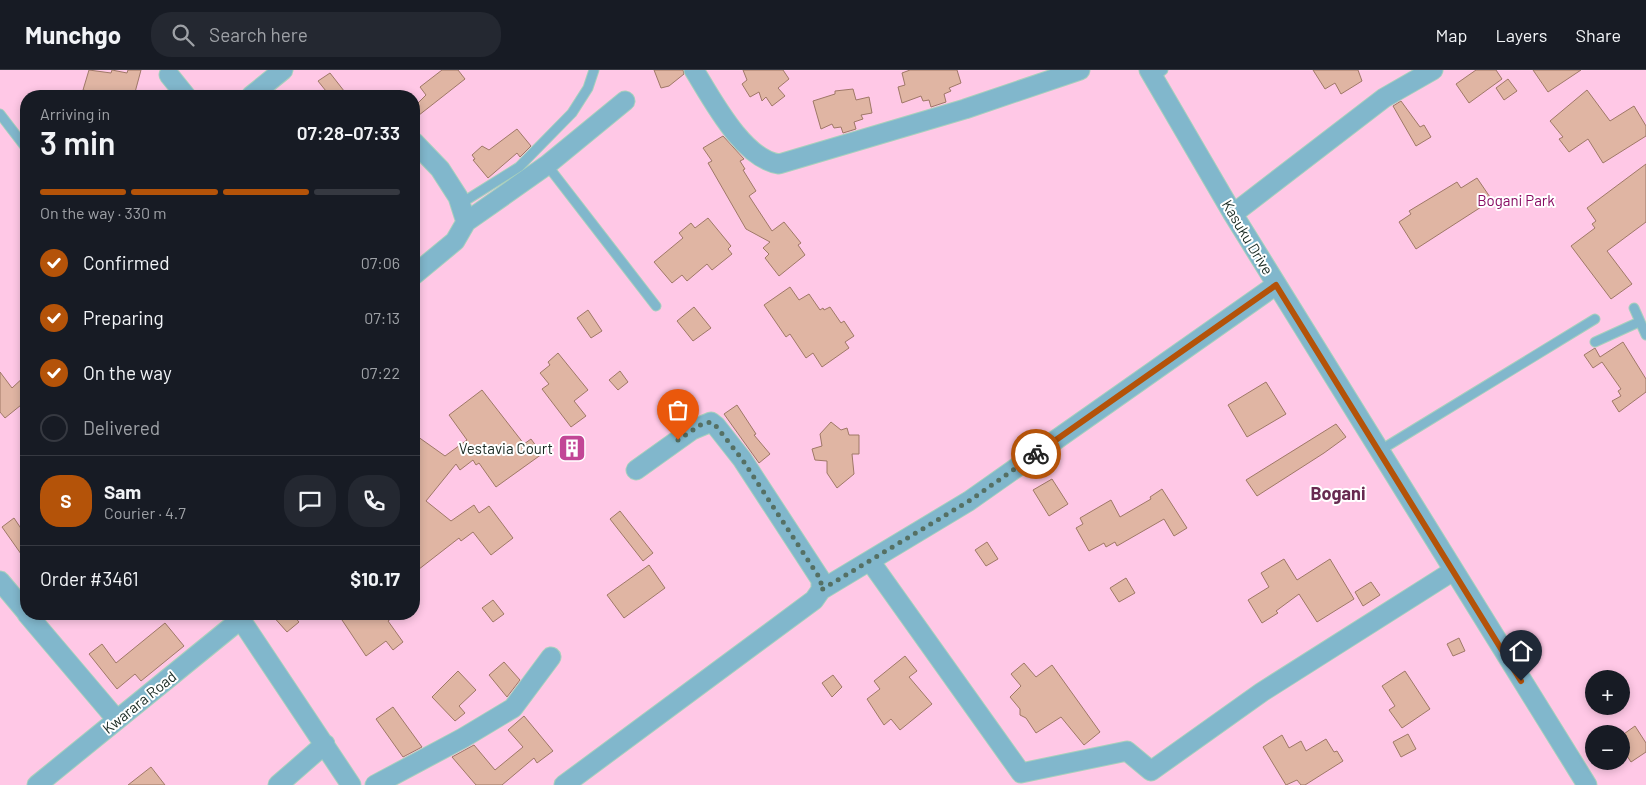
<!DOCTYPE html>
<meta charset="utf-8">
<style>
body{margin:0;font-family:Barlow,sans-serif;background:#242831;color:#f1f3f6;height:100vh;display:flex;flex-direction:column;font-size:19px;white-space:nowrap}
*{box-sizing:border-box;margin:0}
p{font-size:16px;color:#9ea1a6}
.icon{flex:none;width:28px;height:28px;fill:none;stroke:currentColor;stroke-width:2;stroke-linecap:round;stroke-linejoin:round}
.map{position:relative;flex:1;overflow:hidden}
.details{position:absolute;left:20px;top:20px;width:400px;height:530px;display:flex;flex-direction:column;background:#171b24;border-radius:20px;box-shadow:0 2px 8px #0003}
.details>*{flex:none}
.buttons{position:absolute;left:1585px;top:600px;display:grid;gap:10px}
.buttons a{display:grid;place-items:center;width:45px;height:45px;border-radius:50%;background:#171b24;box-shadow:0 2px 8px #0003;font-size:25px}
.pin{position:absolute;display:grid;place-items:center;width:42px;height:42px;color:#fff;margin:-51px -21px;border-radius:50% 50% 50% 0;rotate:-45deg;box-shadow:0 0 5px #0007}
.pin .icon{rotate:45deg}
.courier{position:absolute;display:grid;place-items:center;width:50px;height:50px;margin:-25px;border:4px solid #b45309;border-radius:50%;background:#fff;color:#222;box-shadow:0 1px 6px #0007}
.headline em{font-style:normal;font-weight:600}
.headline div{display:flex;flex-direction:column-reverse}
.headline{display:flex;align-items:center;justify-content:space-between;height:85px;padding:0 20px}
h1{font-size:32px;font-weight:600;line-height:38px}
.bar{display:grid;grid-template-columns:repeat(4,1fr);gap:8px 5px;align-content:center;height:60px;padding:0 20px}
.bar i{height:6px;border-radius:4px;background:#363941}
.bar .active{background:#b45309}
.bar p{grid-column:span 4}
.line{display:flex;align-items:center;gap:12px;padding:0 20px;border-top:1px solid #363941}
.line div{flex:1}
.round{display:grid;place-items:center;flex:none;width:52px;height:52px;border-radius:20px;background:#242831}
ol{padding:0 20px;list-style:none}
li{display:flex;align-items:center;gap:15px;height:55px}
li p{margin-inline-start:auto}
li .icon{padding:5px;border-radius:50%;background:#b45309;color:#fff;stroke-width:4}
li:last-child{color:#9ea1a6}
li i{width:28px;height:28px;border:2px solid #363941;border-radius:50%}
header{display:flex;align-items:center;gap:30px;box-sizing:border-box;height:70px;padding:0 25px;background:#171b24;border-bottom:1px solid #363941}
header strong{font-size:24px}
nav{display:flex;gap:28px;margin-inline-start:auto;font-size:18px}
.search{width:350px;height:45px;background:#242831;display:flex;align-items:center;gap:12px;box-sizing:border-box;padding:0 18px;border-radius:20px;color:#9ea1a6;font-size:19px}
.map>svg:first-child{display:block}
</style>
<header>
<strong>Munchgo</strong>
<div class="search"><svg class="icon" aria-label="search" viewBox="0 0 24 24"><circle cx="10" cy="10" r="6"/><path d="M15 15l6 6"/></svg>Search here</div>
<nav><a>Map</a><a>Layers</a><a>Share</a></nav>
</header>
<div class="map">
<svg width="1646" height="715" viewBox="0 0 1646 715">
<rect width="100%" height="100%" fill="#c7f5df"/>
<!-- green -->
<path fill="#ffc8e6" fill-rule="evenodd" d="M0,0h1646v715h-1646zM26,26h388v518h-388zM1594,609h27v27h-27zM1594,664h27v27h-27z"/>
<!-- building -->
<path fill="#e0b5a3" stroke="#9f7867" d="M89,0l22,3 1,-3 15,3 1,-3h13l-7,26h-27l-24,-6z
M442,0h16l7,9 -51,40v-12l12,-12 -6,-8z
M654,0h29l1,4 -15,12 -8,2z
M743,0h40l6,9 -11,9 7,8 -13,10 -6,-9 -4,4 -3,-9 -9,5 -8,-13 5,-4z
M910,0h47l4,13 -12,5 2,3 -7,3 2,8 -15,5 -2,-7 -6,1 -2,-5 -19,7 -4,-16 7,-2 -3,-12z
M1313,0h45l4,11 -21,13 -6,-11 -10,6z
M1476,0h20l6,9 -33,24 -13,-19z
M1533,0h48l-33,22z
M330,3l18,23h-18l-12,-15z
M1508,9l9,12 -13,9 -8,-12z
M853,19l3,11 13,-3 3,16 -11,2 2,4 -9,3 2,7 -13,4 -2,-6 -7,1 -2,-4 -11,5 -8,-28 22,-7v-3z
M1587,20l23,31 24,-15 12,20v10l-43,27 -15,-24 -19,13 -10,-13 4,-2 -13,-16z
M1401,31l19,26 4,-2 7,12 -15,9 -23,-40z
M517,59l14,17 -11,11 -3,-4 -29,25 -15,-18 2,-1 -3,-4 10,-9 7,4z
M723,66l21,23 -4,2 5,8 -2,1 13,21 -7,5 23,35 12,-9 17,21 -3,2 7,10 -26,21 -14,-18 4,-4 -6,-6 7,-6 -24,-13 -38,-66 4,-2 -9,-13z
M1646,94v58l-39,29 25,33 -21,15 -40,-53 24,-18 -3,-4 4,-3 -9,-13z
M1477,108l15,22 -76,49 -17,-27 12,-8 -2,-3 48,-29 4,6z
M708,148l23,28 -3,3 4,5 -20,16 -5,-6 -20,17 -5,-6 -10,8 -18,-21 29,-24 -4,-5 12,-10 4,5z
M790,217l9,13 10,-6 11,16 3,-2 1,2 6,-3 11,16 3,-2 10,15 -9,6 4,6 -27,19 -9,-14 -7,5 -16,-24 -4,3 -22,-32z
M694,237l17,21 -18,13 -16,-20z
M588,240l14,21 -11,7 -14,-20z
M1623,272l23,37v13l-27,20 -7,-11 9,-5 -3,-5 3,-2 -19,-27 -9,6 -9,-13 11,-7 5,9z
M558,283l30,37 -14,11 12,15 -15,11 -29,-38 7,-5 -9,-11 10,-8 -2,-3z
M620,301l8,11 -10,8 -9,-10z
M0,302l12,16 14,-13v26l-21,17 -5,-6z
M1266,312l20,32 -39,23 -19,-32z
M482,320l42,54 7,-5 11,15 -46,33 -17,-24 -3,2 -3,-5 -13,10 -4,-6 -30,37 25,20 23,-16 5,8 10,-7 24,32 -22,17 -18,-23 -12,9 -2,-3 -45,35v-139l31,22 22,-16 -18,-25z
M737,335l19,29 -2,1 16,19 -11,9 -35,-49z
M831,352l10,8 6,-2 2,7h10v19h-7l2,20 -17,14 -10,-15v-12l-12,-1 -3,-11 10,-3 -2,-12z
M1336,354l10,13 -22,16 -67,43 -11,-16z
M1052,409l16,25 -19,12 -16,-26z
M1162,419l25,39 -13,8 -10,-17 -47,27 -2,-4 -9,5 -2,-4 -15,8 -13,-23 7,-4 -3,-6 31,-18 9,17 31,-18 -1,-2z
M620,441l33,42 -10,8 -33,-42z
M14,448l12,18v25l-24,-34z
M987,472l11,17 -12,7 -11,-16z
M1284,489l13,21 33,-21 24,40 -37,23 -18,-28 -23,17 2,2 -16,10 -14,-23 21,-13 -8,-14z
M649,495l16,23 -41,30 -17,-23z
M1126,508l9,15 -16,9 -9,-14z
M1371,512l9,13 -17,11 -8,-14z
M493,530l11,14 -11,8 -11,-14z
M271,544h21l7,8 -12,10z
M350,544h47l-9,7 15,21 -10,8 -7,-9 -20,15 -24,-36z
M165,553l19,23 -43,35 -6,-7 -18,15 -28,-35 13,-10 14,19z
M1459,568l6,13 -12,5 -6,-12z
M905,586l12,15 -8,6 23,27 -32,26 -9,-11 -7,6 -17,-26 13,-10 -6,-8z
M504,592l16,18 -13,17 -18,-22z
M1024,593l12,14 16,-12 48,67 -16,13 -23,-28 -25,16 -10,-15 -6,-3v-6l-10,-12 11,-11 -10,-12z
M458,601l18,19 -17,16 6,7 -10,8 -23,-24z
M1405,601l25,38 -28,19 -13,-18 6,-4 -13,-20z
M833,605l9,12 -10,10 -10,-14z
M393,637l29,40 -19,10 -27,-38z
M524,646l29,35 -16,12 -3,-5 -32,27h-26l-24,-28 22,-12 21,25 28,-23 -15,-17z
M1635,656l11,17v9l-15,10 -10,-15v-11z
M1408,664l8,15 -15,8 -8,-15z
M1282,665l7,13 12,-7 5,10 20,-12 8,13 3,-1 6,10 -38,24h-4l-4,-5 -11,5 -23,-38z
M151,697l14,18h-37z"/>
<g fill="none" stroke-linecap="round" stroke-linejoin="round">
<!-- lane casing -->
<g stroke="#a8d0bd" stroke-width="11">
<path id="lane" d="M1153,8l10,-8
M0,44l26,34
M547,95l109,141
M460,134l59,-37 53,-54 16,-25 6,-18
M1634,238l12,27
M1595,272l44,-20
M1379,381l216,-132"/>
</g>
<!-- street casing -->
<g stroke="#a8d0bd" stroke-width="21">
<path id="street" d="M694,0c18,29 49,89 85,94l186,-55 115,-39
M1149,0l84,144 354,571
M169,5l17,21
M251,26l32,-26
M414,72l26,27 18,28 8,25 -11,19 -41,34
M1233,144l151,-116 49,-28
M466,152l81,-57 78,-64
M870,491l151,212 106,-22 24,20 111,-79 191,-121
M0,511l26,31
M821,520l148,-89 307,-216
M27,544l90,106
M237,544l114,171
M37,715l204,-166
M278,715l47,-41
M375,715l88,-47 50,-30 38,-51
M564,715l250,-185 7,-10v-10l-79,-121 -26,-33 -5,-4 -19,8 -56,40"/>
</g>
<!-- lane -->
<use href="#lane" stroke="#81b7cc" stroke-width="9"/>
<!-- street -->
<use href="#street" stroke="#81b7cc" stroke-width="19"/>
</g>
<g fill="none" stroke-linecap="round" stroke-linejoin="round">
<!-- done -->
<path stroke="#557064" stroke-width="5" stroke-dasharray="0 9" d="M678,370l24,-16 9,-2 5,4 26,33 79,121v10l148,-89 67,-47"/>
<!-- route -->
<path stroke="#b45309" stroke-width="6" d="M1036,384l240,-169 245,396"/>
</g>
<!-- icons -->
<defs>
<g id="building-square" transform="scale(1.4375)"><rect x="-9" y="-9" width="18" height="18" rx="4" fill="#c24696" stroke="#fff"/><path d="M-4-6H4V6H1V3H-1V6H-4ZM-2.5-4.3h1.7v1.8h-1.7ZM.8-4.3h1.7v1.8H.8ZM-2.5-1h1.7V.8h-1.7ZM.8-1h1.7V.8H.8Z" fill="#fff"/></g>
</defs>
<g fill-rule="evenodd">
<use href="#building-square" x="572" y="378"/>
</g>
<g text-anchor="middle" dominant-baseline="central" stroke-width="4" stroke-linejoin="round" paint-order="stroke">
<!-- park labels -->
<g font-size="15" fill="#880c63" stroke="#fff">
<text x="1516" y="130">Bogani Park</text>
</g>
<!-- street labels -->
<g font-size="15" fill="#182922" stroke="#fff">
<text transform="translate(1248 167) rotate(59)">Kasuku Drive</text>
<text transform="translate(139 632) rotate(-39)">Kwarara Road</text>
</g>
<!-- poi labels -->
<g font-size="15" fill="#182922" stroke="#fff" text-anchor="end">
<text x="553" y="378">Vestavia Court</text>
</g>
<!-- quarter labels -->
<g font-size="18" font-weight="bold" fill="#672a50" stroke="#fff">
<text x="1338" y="423">Bogani</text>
</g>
</g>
</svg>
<div class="buttons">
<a>+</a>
<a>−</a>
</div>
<div class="pin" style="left:678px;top:370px;background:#ea580c"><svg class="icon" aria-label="bag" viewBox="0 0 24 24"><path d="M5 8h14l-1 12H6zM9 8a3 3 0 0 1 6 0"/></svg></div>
<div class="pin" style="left:1521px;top:611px;background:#1f2937"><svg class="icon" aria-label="home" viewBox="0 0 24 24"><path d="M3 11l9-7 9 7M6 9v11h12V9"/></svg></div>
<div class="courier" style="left:1036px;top:384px"><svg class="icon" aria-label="bike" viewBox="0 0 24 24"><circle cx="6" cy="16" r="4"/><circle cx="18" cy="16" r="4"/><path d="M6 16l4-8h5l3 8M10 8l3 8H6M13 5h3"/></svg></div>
<section class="details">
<div class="headline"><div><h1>3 min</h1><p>Arriving in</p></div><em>07:28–07:33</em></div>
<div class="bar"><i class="active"></i><i class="active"></i><i class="active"></i><i></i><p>On the way · 330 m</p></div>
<ol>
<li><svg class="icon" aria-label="check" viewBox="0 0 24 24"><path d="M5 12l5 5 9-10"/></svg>Confirmed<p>07:06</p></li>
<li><svg class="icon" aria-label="check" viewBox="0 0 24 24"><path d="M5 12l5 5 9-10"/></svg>Preparing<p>07:13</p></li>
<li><svg class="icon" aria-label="check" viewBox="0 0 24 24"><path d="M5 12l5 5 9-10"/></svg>On the way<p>07:22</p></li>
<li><i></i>Delivered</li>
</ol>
<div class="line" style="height:90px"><b class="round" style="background:#b45309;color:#fff">S</b><div><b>Sam</b><p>Courier · 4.7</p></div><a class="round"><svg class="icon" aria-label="chat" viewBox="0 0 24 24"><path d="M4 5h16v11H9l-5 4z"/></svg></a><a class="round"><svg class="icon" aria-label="phone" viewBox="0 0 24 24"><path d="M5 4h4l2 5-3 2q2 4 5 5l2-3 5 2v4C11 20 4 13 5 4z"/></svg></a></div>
<div class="line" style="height:65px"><div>Order #3461</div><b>$10.17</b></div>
</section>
</div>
